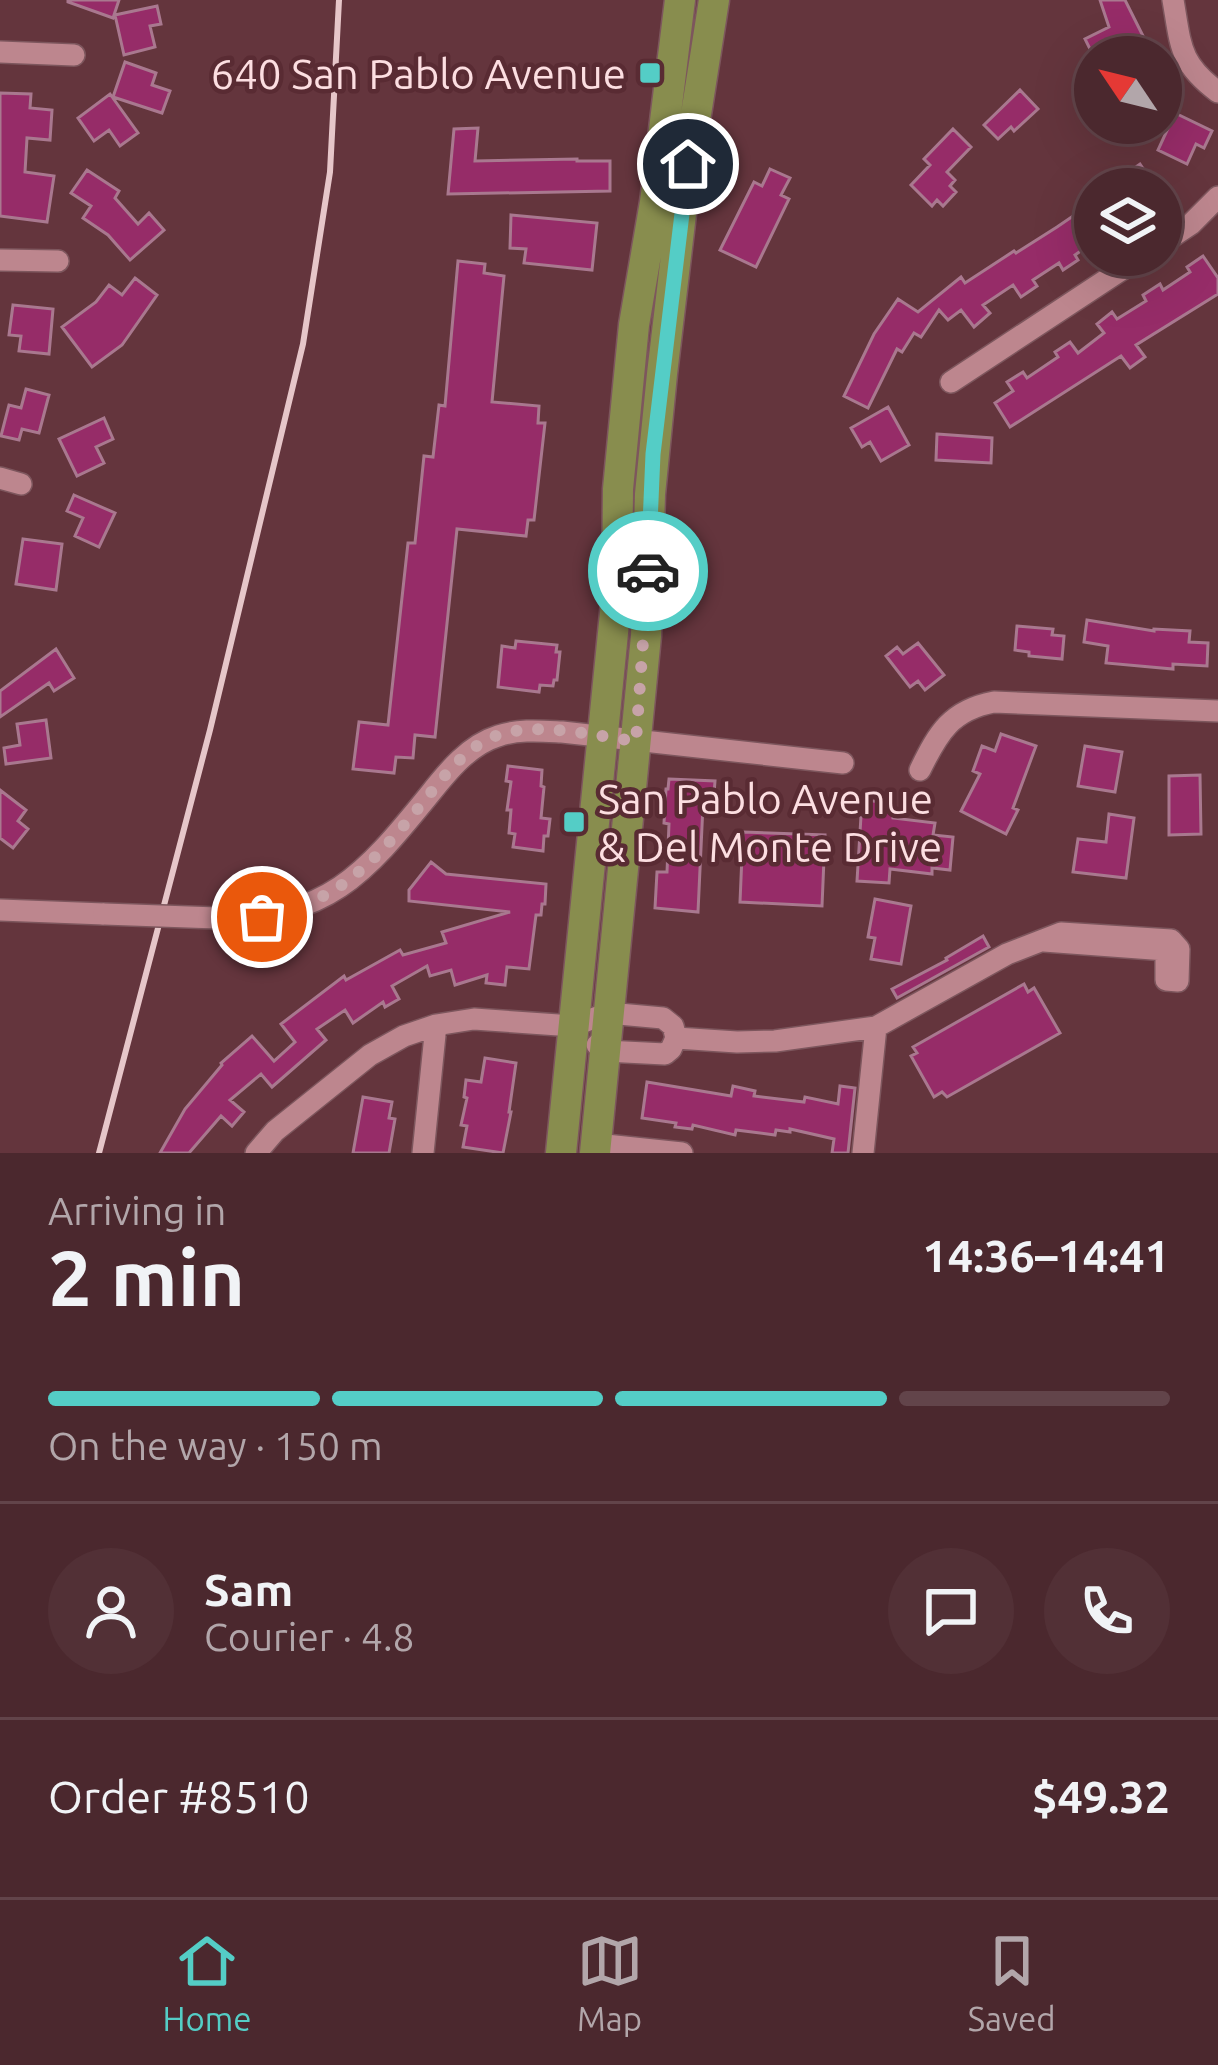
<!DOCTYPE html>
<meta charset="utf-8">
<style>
body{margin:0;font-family:Ubuntu,sans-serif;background:#523036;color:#f1f3f6;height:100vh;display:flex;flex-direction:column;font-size:45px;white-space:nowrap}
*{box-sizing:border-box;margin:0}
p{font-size:39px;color:#b2a6aa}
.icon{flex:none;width:66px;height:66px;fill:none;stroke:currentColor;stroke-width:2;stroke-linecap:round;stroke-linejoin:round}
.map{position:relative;height:1153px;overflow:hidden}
.details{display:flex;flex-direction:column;background:#4b282e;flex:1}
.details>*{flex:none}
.needle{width:78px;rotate:305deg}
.tools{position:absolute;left:1074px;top:36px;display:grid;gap:24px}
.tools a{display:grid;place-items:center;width:108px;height:108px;border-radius:50%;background:#4b282e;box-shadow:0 12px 48px #0002,0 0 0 3px #62444a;font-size:60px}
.pin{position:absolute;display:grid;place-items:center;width:102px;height:102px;color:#fff;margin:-51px;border:6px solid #fff;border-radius:50%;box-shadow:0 3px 12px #0007}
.courier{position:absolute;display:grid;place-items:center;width:120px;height:120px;margin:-60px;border:9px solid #54cdc6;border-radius:50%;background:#fff;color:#222;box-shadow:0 3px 15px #0007}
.summary em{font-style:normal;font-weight:600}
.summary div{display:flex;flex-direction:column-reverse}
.summary{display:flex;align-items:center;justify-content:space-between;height:204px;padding:0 48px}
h1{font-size:78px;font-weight:600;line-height:90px}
.bar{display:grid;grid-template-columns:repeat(4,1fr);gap:18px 12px;align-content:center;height:144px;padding:0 48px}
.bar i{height:15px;border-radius:9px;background:#62444a}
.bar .on{background:#54cdc6}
.bar p{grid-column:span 4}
.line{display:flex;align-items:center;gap:30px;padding:0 48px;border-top:3px solid #62444a}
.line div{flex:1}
.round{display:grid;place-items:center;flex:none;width:126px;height:126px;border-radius:63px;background:#523036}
.dock{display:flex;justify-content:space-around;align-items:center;height:168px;border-top:3px solid #62444a;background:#4b282e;font-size:33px;color:#b2a6aa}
.dock a{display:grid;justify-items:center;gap:6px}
.dock .on{color:#54cdc6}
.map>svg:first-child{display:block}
</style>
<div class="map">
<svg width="1218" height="1153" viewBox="0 0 1218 1153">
<rect width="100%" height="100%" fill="#64353d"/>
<!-- building -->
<path fill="#962c68" stroke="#a9788f" stroke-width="3" d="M68,0h51l-6,18 -45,-16z
M1100,0h25l18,36 -7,4 8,17h-36l-4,-9 -12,5 -7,-14 24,-12z
M157,6l4,18 -11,2 5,21 -31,8 -9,-40z
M125,62l31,11 -4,12 18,6 -8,22 -49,-16z
M1020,90l18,19 -24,22 -3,-4 -13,12 -14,-14z
M0,93l31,1 -1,14 22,2 -2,30 -23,-2 -2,34 29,4 -7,46 -47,-6z
M110,94l28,39 -18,13 -11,-16 -15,11 -16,-23z
M1175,113l37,18 -8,17 -8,-4 -9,20 -29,-14z
M478,128l-3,33 102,-2v2h33v30l-162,3 6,-65z
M953,129l18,18 -24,25 8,8 -5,6 6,6 -13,14 -6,-6 -5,6 -21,-21 19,-20 -6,-6z
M1140,164l17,25h-53z
M770,169l20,9 -9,17 8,4 -33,68 -36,-17 34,-68 8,4z
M87,170l32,21 -4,7 23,26 11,-11 15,17 -34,30 -22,-25 -25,-17 8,-12 -20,-13z
M1095,201v40l-20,14 3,5 -15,10 -4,-7 -26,17 4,6 -16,11 -8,-12 -30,20 7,8 -16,14 -13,-17 -13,10 -9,-10 -18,27 -7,-4 -12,19 -5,-3 -29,59 -24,-12 30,-62 24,-35 20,13 43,-35 4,6 49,-32 2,2 41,-26z
M511,215l86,8 -5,47 -68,-7 2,-14 -16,-1z
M1203,256l15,22v16l-82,51 9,12 -15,11 -9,-12 -111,71 -15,-24 18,-12 -6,-9 16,-10 4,6 31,-21 -3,-5 15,-10 8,11 26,-20 -7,-9 15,-12 5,7 29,-18 -3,-6 17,-11 3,6 27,-18 -3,-5z
M458,261l27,3 -1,9 20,3 -12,126 47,4 -1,17h7l-11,97h-6l-2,16 -69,-7 -22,208 -20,-2 -2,23 -17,-1 -2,16 -41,-4 6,-47 29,3 20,-182h7l9,-87 9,1 6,-52 6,1z
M135,278l22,17 -35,50 -30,22 -30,-40 34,-25 13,-17 13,10z
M13,305l40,4 -4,45 -30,-3 2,-15 -12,-1z
M26,389l23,6 -10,38 -17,-4 -3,11 -18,-4 8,-31 12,3z
M888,407l21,38 -28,16 -11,-19 -8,5 -11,-19z
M104,418l9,21 -17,8 8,16 -27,13 -18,-37z
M937,434l55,4 -1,25 -55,-3z
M74,495l41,18 -16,34 -24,-11 8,-18 -16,-7z
M23,539l39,5 -6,46 -40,-6z
M1087,620l67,11v-2l36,2 -1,11 19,1 -1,23 -34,-2v5l-67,-6 2,-17 -24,-4z
M1017,626l36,3 -1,6 12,1 -2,23 -33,-3v-4l-14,-2z
M516,641l41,4 -1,7h4l-3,28h-3l-1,6 -13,-1 -1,7 -41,-5 4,-41 13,2z
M918,643l26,32 -19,15 -7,-9 -8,6 -24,-31 11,-9 6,7z
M56,649l18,29 -20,13 -5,-8 -49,34v-26z
M46,720l5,38 -45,6 -2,-16 16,-3 -3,-21z
M1001,734l35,12 -23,62 5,2 -12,24 -45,-23 19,-37 -7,-3 9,-25 13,5z
M1085,746l37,6 -7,40 -37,-6z
M508,766l34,4 -1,16 3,1 -3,31 9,1 -2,17h-4l-1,15 -30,-4 2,-13 -6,-1 2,-23h-4l4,-28 -5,-1z
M1200,775l1,59 -32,1v-59z
M669,779l46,2 -2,25 -10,-1 -5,107 -43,-4 2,-36h10l2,-48 -5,-1 2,-34h2z
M0,790l26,20 -8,11 10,8 -15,19 -13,-10z
M862,800l32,3 -1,15 42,5 -2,12 20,2 -3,33 -18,-2v6l-42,-5 -1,14 -32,-2z
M1109,814l25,4 -8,60 -53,-6 5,-33 28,3z
M743,832l82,3 -3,71 -82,-4z
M431,862l15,12 100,10 -1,20h-3l-1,11h-5l-7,54 -22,-2 -2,18 -19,-2 1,-8 -32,10 -4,-15 -21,6 -3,-10 -35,20 7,13 -14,8 -2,-5 -30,21 -8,-13 -28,19 9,11 -54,47 -11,-13 -31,26 14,12 -12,14 -11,-10 -32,37h-29l25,-44 37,-44 -1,-2 31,-27 22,25 21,-19 -14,-18 63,-48 2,4 54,-30 3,5 43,-12 -4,-11 68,-20 -101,-11v-11z
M875,899l36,7 -10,58 -30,-5 4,-21 -7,-1z
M983,936l6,11 -92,51 -5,-9 55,-29 -1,-2z
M1024,984l4,8 6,-4 26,45 -113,64 -5,-5 -8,5 -23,-41 6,-3 -4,-6z
M485,1058l31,5 -7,49h2l-8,41 -40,-6 4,-21 -6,-1 6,-27 -3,-1 2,-17 15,2z
M647,1082l84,14 2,-10 22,5 -1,5 50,6 1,-5 33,7 2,-18 15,2 -7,65h-16l2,-14 -44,-10v3l-14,-2 -1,5 -39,-5 -1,5 -42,-10 -1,4 -17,-2 1,-4 -34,-5z
M363,1097l29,5 -3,16 6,1 -6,34h-36z"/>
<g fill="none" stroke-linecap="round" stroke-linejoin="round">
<!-- minor casing -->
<g stroke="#7d565d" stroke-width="24">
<path id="minor" d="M1173,0c8,46 6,63 45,92
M0,52l74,3
M1161,244l30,-20 27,-27
M0,260l58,1
M951,382l193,-127
M0,478l21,6
M920,770c18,-37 31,-60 74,-68l224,9
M0,910l104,4
M217,918c110,1 147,-43 212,-123 19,-24 40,-50 69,-59 20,-7 43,-5 64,-4l281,31
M676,1038l61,4 38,-1 101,-14 131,-73 54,-21 110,7 8,9 -1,32 -12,-1v-30l-122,-9
M597,1045l8,6 60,3 6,-5 5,-11
M596,1144l86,9
M256,1153l19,-22 95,-76 34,-19 32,-11 38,-6 99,7 35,-13 55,5 10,8 3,12
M423,1153l13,-128
M863,1153l13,-126"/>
</g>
<!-- major casing -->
<g stroke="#7d565d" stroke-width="33">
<path id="major" d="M561,1153l56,-560 1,-104 16,-164 21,-123 25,-202
M595,1153l51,-517 4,-142 12,-120 21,-177 31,-197"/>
</g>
<!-- minor -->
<use href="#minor" stroke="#bd868e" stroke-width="21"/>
<!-- major -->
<use href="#major" stroke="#888d4e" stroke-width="30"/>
<!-- rail -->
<path stroke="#e6c6c9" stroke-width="6" d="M99,1153l111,-423 93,-386 27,-172 9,-172"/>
<!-- minor-bridge casing -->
<g stroke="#7d565d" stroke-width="24" stroke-linecap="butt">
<path id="minor-bridge" d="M104,914l113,4"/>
</g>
<!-- minor-bridge -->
<use href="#minor-bridge" stroke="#bd868e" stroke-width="21"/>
</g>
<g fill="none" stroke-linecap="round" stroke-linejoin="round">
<!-- done -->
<path stroke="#c7a3a8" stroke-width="12" stroke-dasharray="0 21.6" d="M262,917c81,-15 118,-62 167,-122 19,-24 40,-50 69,-60 43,-14 95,1 138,6l12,-170"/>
<!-- route -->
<path stroke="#54cdc6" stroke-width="15" d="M648,571l5,-117 35,-290"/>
</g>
<!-- markers -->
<g fill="#54cdc6" stroke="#592b33" stroke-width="4.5">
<rect x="638" y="61" width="24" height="24" rx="6"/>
<rect x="562" y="810" width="24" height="24" rx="6"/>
</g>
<g text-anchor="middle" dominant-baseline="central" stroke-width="9" stroke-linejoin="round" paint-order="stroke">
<!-- poi labels -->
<g font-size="42" fill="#fcdee1" stroke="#592b33" text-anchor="end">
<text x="626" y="73">640 San Pablo Avenue</text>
<text x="598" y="798" text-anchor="start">San Pablo Avenue<tspan x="598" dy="48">&amp; Del Monte Drive</tspan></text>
</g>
</g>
</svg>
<div class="tools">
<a><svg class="needle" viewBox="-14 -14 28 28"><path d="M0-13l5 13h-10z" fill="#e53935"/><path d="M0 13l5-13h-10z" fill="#b2a6aa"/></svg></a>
<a><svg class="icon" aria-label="layers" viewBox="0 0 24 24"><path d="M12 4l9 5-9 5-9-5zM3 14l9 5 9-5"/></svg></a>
</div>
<div class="pin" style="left:262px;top:917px;background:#ea580c"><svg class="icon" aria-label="bag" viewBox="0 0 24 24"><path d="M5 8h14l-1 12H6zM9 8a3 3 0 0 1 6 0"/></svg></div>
<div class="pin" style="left:688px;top:164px;background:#1f2937"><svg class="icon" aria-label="home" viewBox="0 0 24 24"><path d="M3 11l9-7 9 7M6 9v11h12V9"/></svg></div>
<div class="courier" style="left:648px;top:571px"><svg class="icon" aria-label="car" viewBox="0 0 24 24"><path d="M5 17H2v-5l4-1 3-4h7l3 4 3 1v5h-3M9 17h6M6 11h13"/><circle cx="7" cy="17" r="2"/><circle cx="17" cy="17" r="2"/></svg></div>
</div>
<section class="details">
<div class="summary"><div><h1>2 min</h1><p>Arriving in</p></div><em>14:36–14:41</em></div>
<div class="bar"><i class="on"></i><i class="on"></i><i class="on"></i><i></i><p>On the way · 150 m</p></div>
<div class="line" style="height:216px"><a class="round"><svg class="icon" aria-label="person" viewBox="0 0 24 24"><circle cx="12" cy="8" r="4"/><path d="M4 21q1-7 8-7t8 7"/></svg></a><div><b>Sam</b><p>Courier · 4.8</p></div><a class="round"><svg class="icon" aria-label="chat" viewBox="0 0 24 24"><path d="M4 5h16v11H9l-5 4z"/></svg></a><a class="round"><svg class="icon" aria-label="phone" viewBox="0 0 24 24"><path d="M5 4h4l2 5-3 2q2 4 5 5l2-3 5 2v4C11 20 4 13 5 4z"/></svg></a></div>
<div class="line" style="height:156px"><div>Order #8510</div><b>$49.32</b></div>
</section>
<nav class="dock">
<a class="on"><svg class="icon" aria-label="home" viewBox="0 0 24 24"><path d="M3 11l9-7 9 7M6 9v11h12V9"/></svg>Home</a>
<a><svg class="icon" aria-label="map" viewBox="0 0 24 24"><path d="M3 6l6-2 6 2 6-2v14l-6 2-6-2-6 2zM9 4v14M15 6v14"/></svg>Map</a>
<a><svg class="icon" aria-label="saved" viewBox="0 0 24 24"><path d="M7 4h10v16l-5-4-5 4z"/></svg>Saved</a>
</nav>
